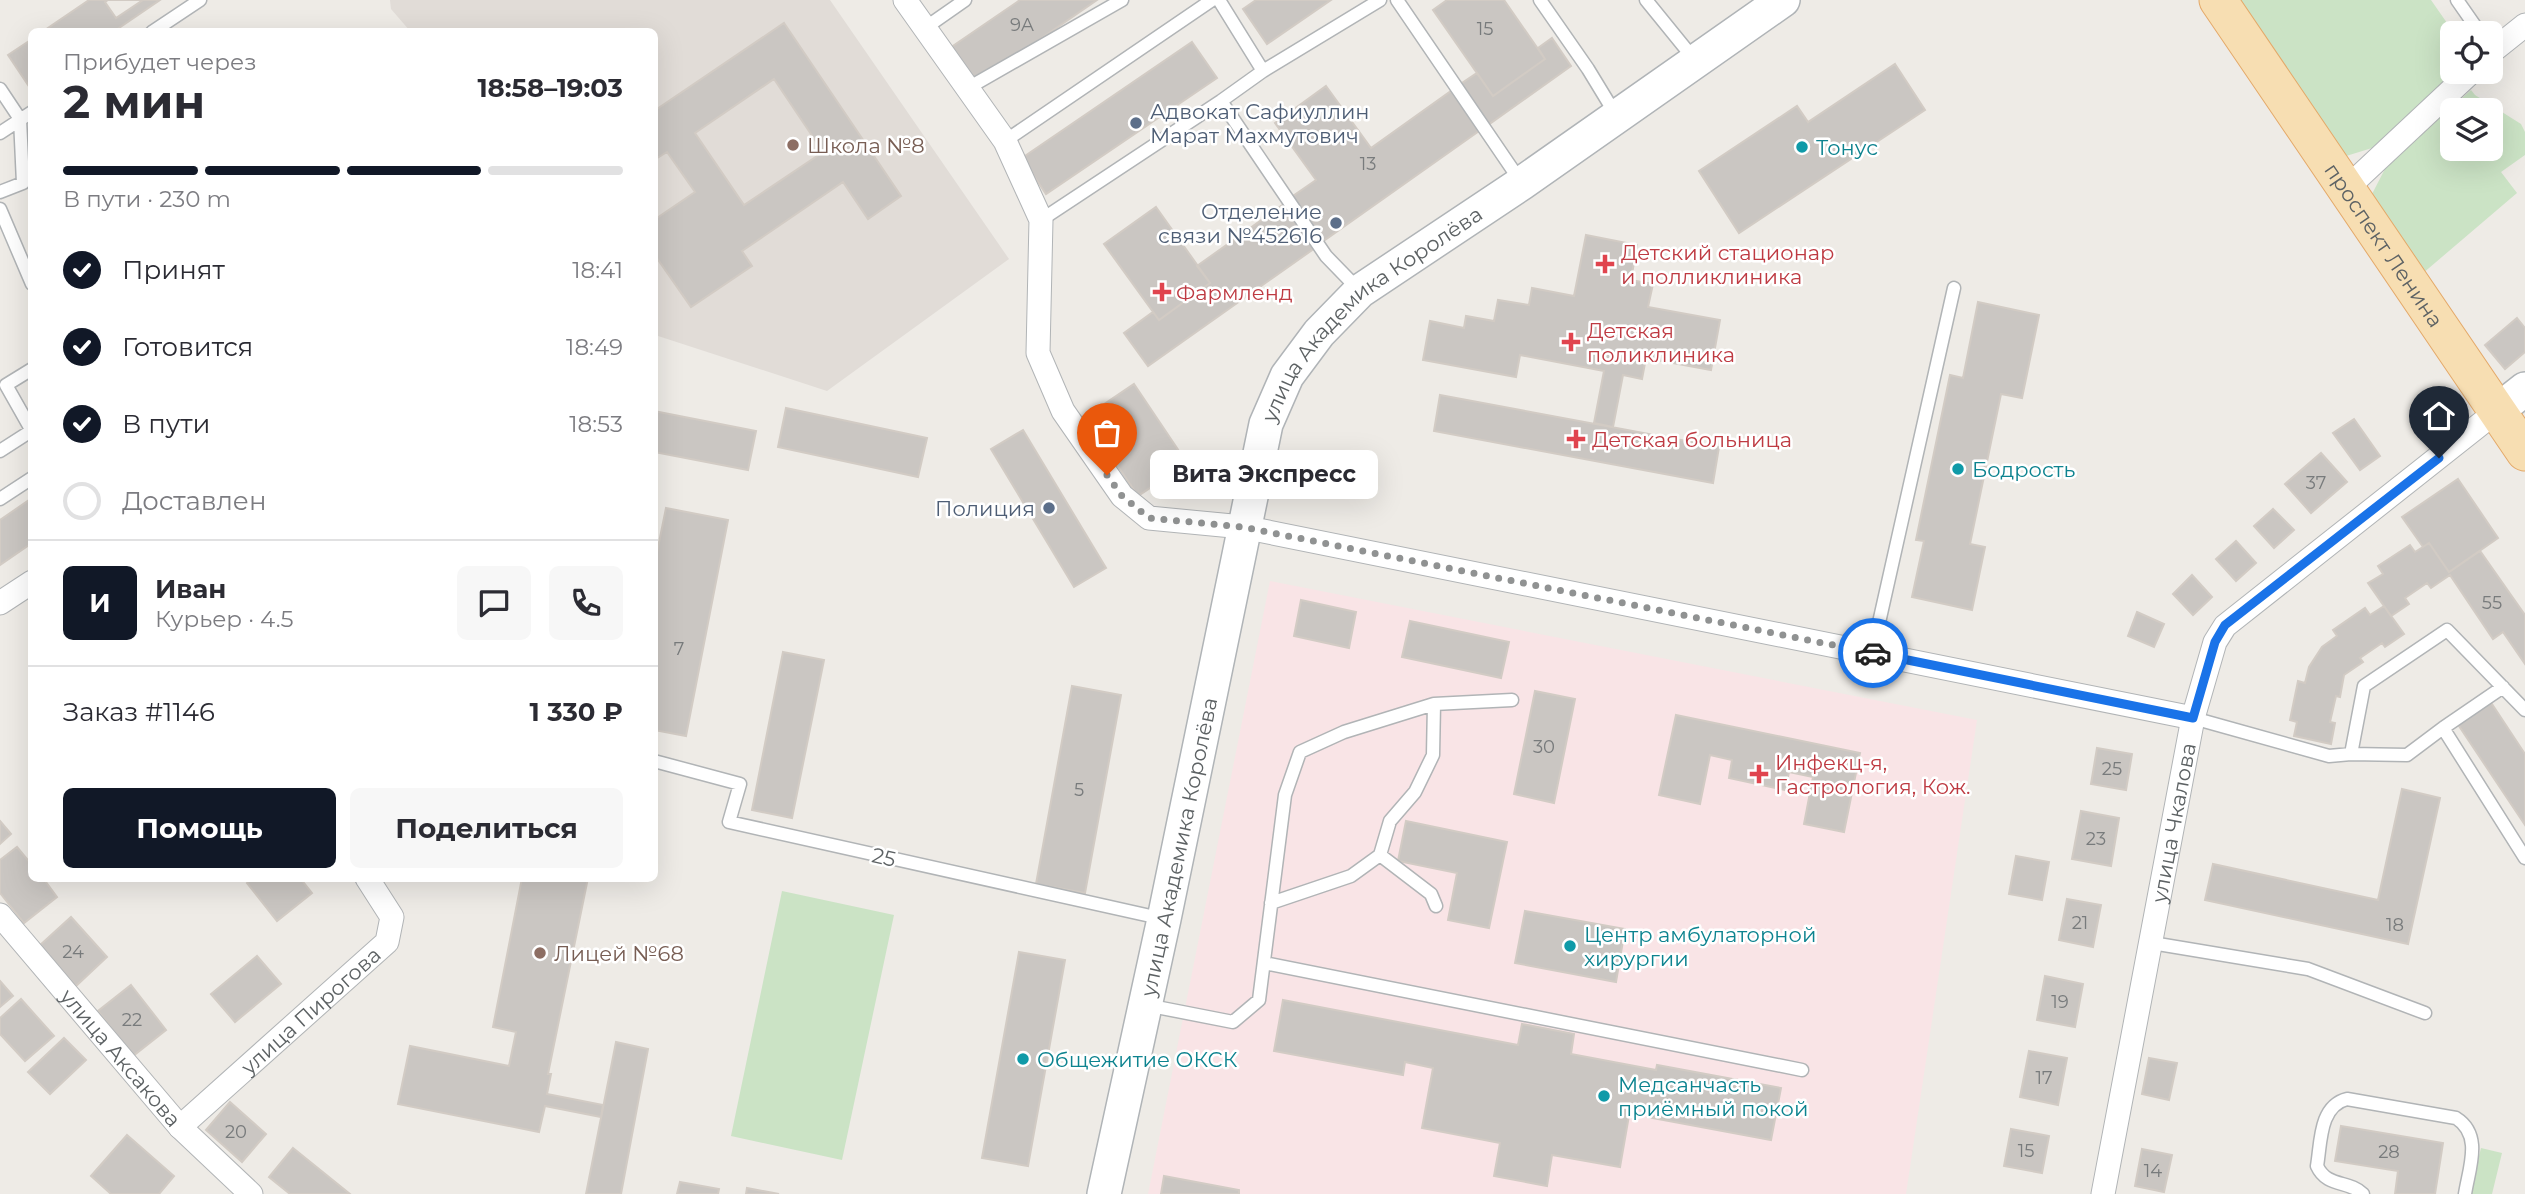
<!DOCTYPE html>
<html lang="ru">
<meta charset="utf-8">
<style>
body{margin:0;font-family:Montserrat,sans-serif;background:#f7f7f7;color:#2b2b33;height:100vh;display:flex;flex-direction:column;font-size:26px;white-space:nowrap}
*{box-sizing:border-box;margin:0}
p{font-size:23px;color:#7c7c81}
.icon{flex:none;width:38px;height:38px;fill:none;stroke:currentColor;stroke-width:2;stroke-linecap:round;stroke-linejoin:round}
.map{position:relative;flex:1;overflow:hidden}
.panel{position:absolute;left:28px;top:28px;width:630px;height:854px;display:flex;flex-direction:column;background:#fff;border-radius:10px;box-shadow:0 7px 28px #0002}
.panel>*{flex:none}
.controls{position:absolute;left:2440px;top:21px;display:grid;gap:14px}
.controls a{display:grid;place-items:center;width:63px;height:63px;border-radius:10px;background:#fff;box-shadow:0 7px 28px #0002;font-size:35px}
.pin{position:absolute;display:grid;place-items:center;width:60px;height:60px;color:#fff;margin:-72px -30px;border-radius:50% 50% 50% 0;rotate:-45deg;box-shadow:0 0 7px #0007}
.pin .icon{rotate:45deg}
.courier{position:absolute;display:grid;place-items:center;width:70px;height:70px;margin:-35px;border:5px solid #1a73e8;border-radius:50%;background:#fff;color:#222;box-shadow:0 2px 9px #0007}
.bubble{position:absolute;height:49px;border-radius:10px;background:#fff;box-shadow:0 7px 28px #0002;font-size:23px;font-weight:700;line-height:49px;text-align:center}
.head em{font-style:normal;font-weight:700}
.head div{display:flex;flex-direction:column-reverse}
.head{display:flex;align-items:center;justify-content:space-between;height:119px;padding:0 35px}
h1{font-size:46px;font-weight:700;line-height:52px}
.bar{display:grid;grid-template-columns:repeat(4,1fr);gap:10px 7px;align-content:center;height:84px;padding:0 35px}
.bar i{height:9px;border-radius:5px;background:#e1e1e2}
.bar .on{background:#111827}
.bar p{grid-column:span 4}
.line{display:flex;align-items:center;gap:18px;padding:0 35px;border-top:2px solid #e1e1e2}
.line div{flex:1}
.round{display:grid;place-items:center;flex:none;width:74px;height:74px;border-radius:10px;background:#f7f7f7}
ol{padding:0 35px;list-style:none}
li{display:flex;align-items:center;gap:21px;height:77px}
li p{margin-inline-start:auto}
li .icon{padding:7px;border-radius:50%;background:#111827;color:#fff;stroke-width:4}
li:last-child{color:#7c7c81}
li i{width:38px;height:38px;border:4px solid #e1e1e2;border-radius:50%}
.action{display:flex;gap:14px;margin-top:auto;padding:14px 35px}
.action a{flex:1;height:80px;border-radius:10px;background:#111827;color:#fff;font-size:28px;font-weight:700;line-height:80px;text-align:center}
.action a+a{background:#f7f7f7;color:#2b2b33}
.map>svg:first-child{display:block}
</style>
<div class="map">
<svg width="2525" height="1194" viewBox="0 0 2525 1194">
<rect width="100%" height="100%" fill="#eeebe6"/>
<!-- education -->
<path fill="#e1dcd7" d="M390,0h440l179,259 -182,132 -172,-56 -1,-303 -244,-1 -19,-22z"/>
<!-- medical -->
<path fill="#f9e4e6" d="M1270,581l707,139 -71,474h-758z"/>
<!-- green -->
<path fill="#cbe3c5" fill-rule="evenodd" d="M2240,0h191l23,33h-2v39h3l-83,76 -29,9z
M2471,90l4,5 46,29 4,8v23l-24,17 16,21 -95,81 -51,-78 16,-31zM2452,110h38v39h-38z
M782,891l112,24 -52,245 -111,-24z
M2481,1148l21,5 -10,41h-22z"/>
<!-- building -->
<path fill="#cac6c2" stroke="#d2cbc4" stroke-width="2" fill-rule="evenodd" d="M89,0h71l-47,32h-71z
M108,0h35l-27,18 -11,-16z
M1020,0h77l-125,86 -25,-36z
M1256,0h75l-64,44 -24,-35z
M1447,0h57l41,59 -52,37 -60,-86z
M784,23l117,173 -33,23 -25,-37 -101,69 10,15 -61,41 -37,-53v-34l41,-28 -28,-40 -13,8v-49zM774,79l49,73 -79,53 -49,-72z
M1552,38l19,28 -83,59 -29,-40 18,-12 16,23 52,-37 -7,-11z
M32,39v48l-2,1 -22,-33z
M1192,42l25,36 -171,116 -24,-36z
M1895,64l30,46 -186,123 -40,-62 98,-65 11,16z
M1326,86l45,62 80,-57 28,40 -157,111 -32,-44 26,-18 -41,-57z
M1284,204l31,44 -167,118 -24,-33 29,-21 6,8 51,-37 -13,-17z
M1156,207l54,76 -51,37 -55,-76z
M1586,235l51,10 -6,35 22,4 -5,23 72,13 -9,50 -65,-12 -4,21 -19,-4 -10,52 -19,-4 10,-52 -84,-16 -4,22 -93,-17 7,-39 34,7 2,-12 28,5 4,-21 31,5 3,-17 42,8z
M1978,302l61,13 -17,83 -21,-4 -31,150 15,3 -13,63 -60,-13 12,-56 -8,-1 34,-165 13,3z
M2517,318l8,10v24l-20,17 -20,-24z
M1134,384l53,79 -49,33 -53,-79z
M1440,395l279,52 -6,36 -279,-52z
M786,408l141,30 -9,39 -140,-30z
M654,411l102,20 -8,39 -94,-18z
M2354,419l26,37 -20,14 -27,-37z
M1023,430l83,138 -32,19 -83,-138z
M2321,453l26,29 -36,31 -26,-29z
M2458,479l40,59 -49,34 -20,-29 -6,4 -21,-30z
M32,498v45l-32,22v-45z
M666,508l62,12 -42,216 -32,-6v-163z
M2273,509l21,21 -20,18 -20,-22z
M2236,541l20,22 -20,18 -20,-22z
M2429,543l20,29 31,-21 45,64v49l-22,-32 -10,7 -43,-64 -19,13 -4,-5 -22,15 4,6 -18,12 -23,-33 15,-9 -5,-8 32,-21 5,7z
M2192,575l20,22 -19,18 -20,-21z
M1301,600l55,12 -7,36 -55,-12z
M2384,606l20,28 -19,13 -3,-4 -22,15 3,4 -19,13 -4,22 -4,-1 -6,26 5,1 -4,21 -37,-8 3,-14 -7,-2 8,-39 7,2 4,-16 13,-20 15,-11 -4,-6 32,-22 5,7z
M2137,612l27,12 -10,23 -26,-11z
M1410,621l99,21 -8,36 -99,-21z
M783,652l41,8 -32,158 -40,-8z
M1072,686l49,9 -36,198 -49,-9z
M1535,691l40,8 -21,104 -40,-9z
M2490,701l35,53v71l-68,-102z
M1676,715l184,38 -16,79 -40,-8 9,-47 -24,-5 -4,18 -56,-12 3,-18 -22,-5 -10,49 -41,-9z
M2097,748l35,6 -6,36 -35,-6z
M2402,789l38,9 -32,146 -203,-44 8,-36 165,36z
M2081,811l38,7 -8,48 -39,-7z
M0,821l11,13 -11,10z
M1406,821l101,21 -18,86 -41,-8 9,-47 -59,-12z
M17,847l15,18v13h11l14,19 -33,26 -24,-30v-33z
M2016,856l33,6 -7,38 -33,-6z
M252,878h48l12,15 -35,28 -30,-38z
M522,878h66l-40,196h3l-4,20 56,11 -2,12 -56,-11 -6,26 -141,-28 12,-58 99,20 7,-34 -23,-5z
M2067,899l34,6 -8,42 -34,-7z
M1525,911l100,18 -9,53 -101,-19z
M71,917l36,40 -31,29 -37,-40z
M1019,952l46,8 -37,206 -46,-8z
M257,956l24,28 -46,38 -24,-28z
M2045,976l38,8 -8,43 -38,-7z
M0,981l13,15 -13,11z
M131,985l35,45 -33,26 -35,-45z
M21,999l33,37 -29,25 -25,-27v-16z
M1283,1000l235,45 4,-21 52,10 -3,20 85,16 1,-5 124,23 -10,52 -124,-23 2,-10 -18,-3 -11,63 -68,-12 -5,31 -53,-10 6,-33 -78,-15 11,-60 -28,-6 -2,13 -129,-24z
M64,1038l22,22 -36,34 -22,-22z
M616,1042l32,7 -27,145h-35z
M2029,1051l38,7 -9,47 -38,-8z
M2149,1058l28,5 -8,37 -27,-6z
M230,1102l36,32 -24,28 -36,-32z
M2341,1126l102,17 -8,51h-40l3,-23 -63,-10z
M2011,1129l38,7 -7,37 -38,-7z
M127,1135l47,41 -15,18h-48l-20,-18z
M293,1148l57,46h-60l-21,-17z
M2142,1149l30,6 -8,37 -29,-6z
M1164,1176l75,14v4h-78z
M680,1182l39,7 -1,5h-41z
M747,1188l32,6h-33z"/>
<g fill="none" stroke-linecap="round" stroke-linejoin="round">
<!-- lane casing -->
<g stroke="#b1b4b6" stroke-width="15">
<path id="lane" d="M1219,0l44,71
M1397,0l124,182
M1540,0l48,69 28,46
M1646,0l48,59
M2457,0l23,33
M925,28l40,-28
M152,32l48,-32
M968,88l154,-88
M0,89l20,30 3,64 -23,9
M1221,101l105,155 33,34
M0,133l32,-21
M1005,141l207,-141
M0,209l32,75
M1041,220l180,-119 42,-30 117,-71
M32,369l-26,16 26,46
M0,451l31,-20
M0,499l32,-21
M1874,653l2,-17 78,-348
M2193,718l136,38 22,-2 56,1 36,-27 82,130
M2443,728l60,-41
M2351,754l13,-68 83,-56 78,80
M654,761l86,23 -11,38 435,97
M1380,855l51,39 5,12
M1271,903l80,-27 29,-21 10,-34 25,-29 18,-37 1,-51
M2152,943l156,26 117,44
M1264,963l538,107
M1146,1005l87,17 26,-22 26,-205 15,-43 44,-20 90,-28 78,-4
M2363,1194c-14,-14 -36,-6 -46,-28 4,-23 2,-60 30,-67l109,19c27,17 13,50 9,76"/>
</g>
<!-- street casing -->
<g stroke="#b1b4b6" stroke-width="25">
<g id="street">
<path d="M905,0l100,141 36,79 -3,133 25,58 59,85 27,22 94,9 950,191"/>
<path d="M2490,53l35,-28"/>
<path d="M2346,189l125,-117"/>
<path d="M0,603l32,-21"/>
<path id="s1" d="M0,915l180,212 71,67"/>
<path id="s2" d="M180,1127l207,-185 5,-25 -25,-39"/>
<path id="s3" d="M2103,1194l90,-476 22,-76 10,-16 272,-215"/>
</g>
</g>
<!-- secondary casing -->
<g stroke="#b0b4b7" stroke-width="36">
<g id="secondary">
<path d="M2497,411l28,-22"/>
<path id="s4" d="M1104,1194l60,-275 102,-495 21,-48 32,-43 41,-42 162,-108 261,-183"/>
</g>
</g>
<!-- primary casing -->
<g stroke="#e4a969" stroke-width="39">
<g id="primary">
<path id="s5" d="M2218,0l307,452"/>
</g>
</g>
<!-- lane -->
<use href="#lane" stroke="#fff" stroke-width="12"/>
<!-- street -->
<use href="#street" stroke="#fff" stroke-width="23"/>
<!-- secondary -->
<use href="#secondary" stroke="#fff" stroke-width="33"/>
<!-- primary -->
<use href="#primary" stroke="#f7deb2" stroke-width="37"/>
</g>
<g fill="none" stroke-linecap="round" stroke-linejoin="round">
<!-- done -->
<path stroke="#909292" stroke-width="7" stroke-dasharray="0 12.6" d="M1107,475l15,21 27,22 94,9 630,126"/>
<!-- route -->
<path stroke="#1a73e8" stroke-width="9" d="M1873,653l320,65 22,-76 10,-17 214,-167"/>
</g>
<!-- markers -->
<g fill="#5c6f8a" stroke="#fff" stroke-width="2.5">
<circle cx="1136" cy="123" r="7"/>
<circle cx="1336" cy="223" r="7"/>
<circle cx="1049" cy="508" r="7"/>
</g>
<g fill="#8d6e63" stroke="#fff" stroke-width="2.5">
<circle cx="793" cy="145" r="7"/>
<circle cx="540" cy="953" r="7"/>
</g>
<g fill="#0f9aa8" stroke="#fff" stroke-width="2.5">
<circle cx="1802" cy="147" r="7"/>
<circle cx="1958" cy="469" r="7"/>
<circle cx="1570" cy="946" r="7"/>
<circle cx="1023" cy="1059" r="7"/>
<circle cx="1604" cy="1096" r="7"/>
</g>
<g fill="#e0444e" stroke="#fff" stroke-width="2.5">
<path d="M1601.5 253.5h7v7h7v7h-7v7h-7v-7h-7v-7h7z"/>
<path d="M1158.5 281.5h7v7h7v7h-7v7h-7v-7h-7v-7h7z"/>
<path d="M1567.5 331.5h7v7h7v7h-7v7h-7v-7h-7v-7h7z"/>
<path d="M1572.5 428.5h7v7h7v7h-7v7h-7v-7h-7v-7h7z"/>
<path d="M1755.5 763.5h7v7h7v7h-7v7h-7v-7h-7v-7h7z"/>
</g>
<g text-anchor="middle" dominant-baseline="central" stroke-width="5" stroke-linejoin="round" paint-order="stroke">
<!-- number labels -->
<g font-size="18" fill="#787b7c">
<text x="1022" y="25">9А</text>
<text x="1485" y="29">15</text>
<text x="1368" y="164">13</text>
<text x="2316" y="483">37</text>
<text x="2492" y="603">55</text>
<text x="679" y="649">7</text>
<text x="1544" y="747">30</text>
<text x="2112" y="769">25</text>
<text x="1079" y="790">5</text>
<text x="2096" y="839">23</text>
<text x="2080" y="923">21</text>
<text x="2395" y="925">18</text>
<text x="73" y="952">24</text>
<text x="2060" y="1002">19</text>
<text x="132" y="1020">22</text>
<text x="2044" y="1078">17</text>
<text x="236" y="1132">20</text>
<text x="2026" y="1151">15</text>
<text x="2389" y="1152">28</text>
<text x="2153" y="1171">14</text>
</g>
<!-- service labels -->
<g font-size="21" fill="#4e5e75" stroke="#fff" text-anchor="end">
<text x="1150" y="111" text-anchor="start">Адвокат Сафиуллин<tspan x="1150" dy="24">Марат Махмутович</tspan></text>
<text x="1322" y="211">Отделение<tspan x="1322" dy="24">связи №452616</tspan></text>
<text x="1035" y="508">Полиция</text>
</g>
<!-- education labels -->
<g font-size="21" fill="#785e54" stroke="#fff" text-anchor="start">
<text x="807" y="145">Школа №8</text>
<text x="554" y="953">Лицей №68</text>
</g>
<!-- culture labels -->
<g font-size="21" fill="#0d838f" stroke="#fff" text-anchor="start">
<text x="1816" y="147">Тонус</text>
<text x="1972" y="469">Бодрость</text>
<text x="1584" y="934">Центр амбулаторной<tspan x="1584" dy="24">хирургии</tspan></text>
<text x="1037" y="1059">Общежитие ОКСК</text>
<text x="1618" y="1084">Медсанчасть<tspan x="1618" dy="24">приёмный покой</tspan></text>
</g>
<!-- street labels -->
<g font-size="21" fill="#5d6264" stroke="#fff">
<text stroke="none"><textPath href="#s5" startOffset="296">проспект Ленина</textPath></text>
<text stroke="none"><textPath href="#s4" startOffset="943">улица Академика Королёва</textPath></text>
<text stroke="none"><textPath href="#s3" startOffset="378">улица Чкалова</textPath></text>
<text stroke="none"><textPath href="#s4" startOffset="355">улица Академика Королёва</textPath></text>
<text transform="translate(884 857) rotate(13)">25</text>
<text stroke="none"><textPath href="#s2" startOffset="175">улица Пирогова</textPath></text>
<text stroke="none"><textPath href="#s1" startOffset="187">улица Аксакова</textPath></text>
</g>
<!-- health labels -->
<g font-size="21" fill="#be3a42" stroke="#fff" text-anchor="start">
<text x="1621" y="252">Детский стационар<tspan x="1621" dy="24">и полликлиника</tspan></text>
<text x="1176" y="292">Фармленд</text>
<text x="1587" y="330">Детская<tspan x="1587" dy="24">поликлиника</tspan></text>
<text x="1592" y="439">Детская больница</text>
<text x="1775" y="762">Инфекц-я,<tspan x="1775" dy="24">Гастрология, Кож.</tspan></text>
</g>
</g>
</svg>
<div class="controls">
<a><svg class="icon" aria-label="locate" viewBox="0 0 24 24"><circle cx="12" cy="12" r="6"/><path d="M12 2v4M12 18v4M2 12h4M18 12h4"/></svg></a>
<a><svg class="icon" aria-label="layers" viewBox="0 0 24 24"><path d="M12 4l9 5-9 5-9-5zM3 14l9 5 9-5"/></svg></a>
</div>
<div class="pin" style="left:1107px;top:475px;background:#ea580c"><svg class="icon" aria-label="bag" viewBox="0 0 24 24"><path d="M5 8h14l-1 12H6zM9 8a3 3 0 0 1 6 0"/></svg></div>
<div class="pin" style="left:2439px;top:458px;background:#1f2937"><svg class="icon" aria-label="home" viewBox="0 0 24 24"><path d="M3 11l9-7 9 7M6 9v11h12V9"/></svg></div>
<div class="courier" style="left:1873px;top:653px"><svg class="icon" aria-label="car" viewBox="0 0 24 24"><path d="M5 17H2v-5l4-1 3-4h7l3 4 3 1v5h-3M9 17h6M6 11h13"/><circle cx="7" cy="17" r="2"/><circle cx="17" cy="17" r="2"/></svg></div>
<div class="bubble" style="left:1150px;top:450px;width:228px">Вита Экспресс</div>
<section class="panel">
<div class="head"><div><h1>2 мин</h1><p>Прибудет через</p></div><em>18:58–19:03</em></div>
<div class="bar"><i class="on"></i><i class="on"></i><i class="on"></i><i></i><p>В пути · 230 m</p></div>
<ol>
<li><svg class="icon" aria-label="check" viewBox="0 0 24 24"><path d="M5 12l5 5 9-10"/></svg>Принят<p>18:41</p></li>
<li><svg class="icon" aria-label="check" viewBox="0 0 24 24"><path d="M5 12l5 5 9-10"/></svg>Готовится<p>18:49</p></li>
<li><svg class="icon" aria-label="check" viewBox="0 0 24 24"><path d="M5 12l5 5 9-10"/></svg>В пути<p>18:53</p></li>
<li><i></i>Доставлен</li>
</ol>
<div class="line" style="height:126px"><b class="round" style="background:#111827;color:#fff">И</b><div><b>Иван</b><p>Курьер · 4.5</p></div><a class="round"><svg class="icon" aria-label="chat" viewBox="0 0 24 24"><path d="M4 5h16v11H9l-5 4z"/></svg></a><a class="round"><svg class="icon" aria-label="phone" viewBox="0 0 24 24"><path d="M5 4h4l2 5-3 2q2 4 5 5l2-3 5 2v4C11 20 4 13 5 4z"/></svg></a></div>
<div class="line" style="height:91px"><div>Заказ #1146</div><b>1 330 ₽</b></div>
<div class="action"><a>Помощь</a><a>Поделиться</a></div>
</section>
</div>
